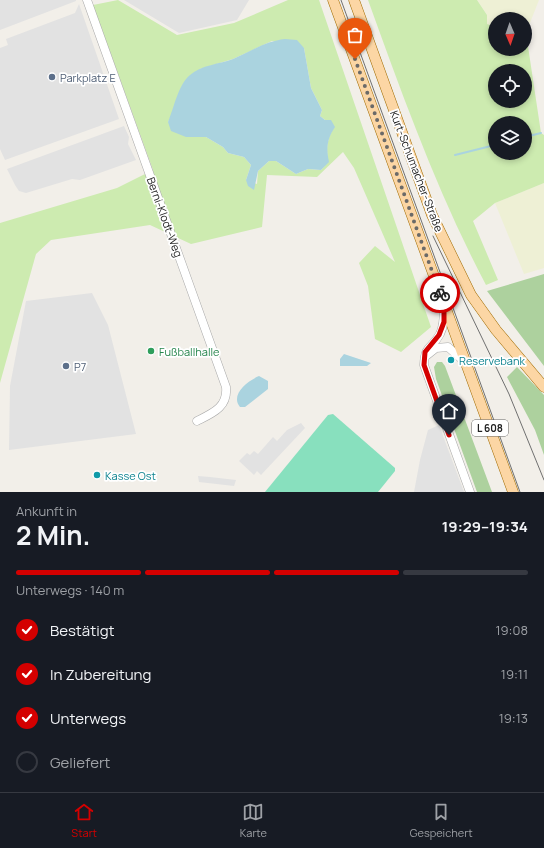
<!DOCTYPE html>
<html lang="de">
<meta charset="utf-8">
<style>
body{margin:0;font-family:Manrope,sans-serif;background:#242831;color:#f1f3f6;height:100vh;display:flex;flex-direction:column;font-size:15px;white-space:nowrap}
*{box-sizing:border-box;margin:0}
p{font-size:13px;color:#9ea1a6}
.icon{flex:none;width:22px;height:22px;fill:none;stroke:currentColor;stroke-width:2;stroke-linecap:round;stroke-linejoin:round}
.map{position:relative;height:492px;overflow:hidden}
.drawer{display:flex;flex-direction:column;background:#171b24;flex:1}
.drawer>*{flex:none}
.needle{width:26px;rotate:178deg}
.controls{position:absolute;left:488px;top:12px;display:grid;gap:8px}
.controls a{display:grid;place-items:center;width:44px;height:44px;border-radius:50%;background:#171b24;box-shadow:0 2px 6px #0003;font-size:20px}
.pin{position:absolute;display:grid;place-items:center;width:34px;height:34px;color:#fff;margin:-41px -17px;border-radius:50% 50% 50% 0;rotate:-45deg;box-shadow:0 0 4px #0007}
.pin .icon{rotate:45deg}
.courier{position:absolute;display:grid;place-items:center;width:40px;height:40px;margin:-20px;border:3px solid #d40000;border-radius:50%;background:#fff;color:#222;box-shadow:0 1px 5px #0007}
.overview em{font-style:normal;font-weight:700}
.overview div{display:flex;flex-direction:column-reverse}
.overview{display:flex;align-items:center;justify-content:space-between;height:68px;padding:0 16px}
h1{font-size:26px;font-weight:700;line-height:30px}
.bar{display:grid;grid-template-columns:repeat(4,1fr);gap:6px 4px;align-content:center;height:48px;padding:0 16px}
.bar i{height:5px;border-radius:3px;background:#363941}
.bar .active{background:#d40000}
.bar p{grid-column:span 4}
ol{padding:0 16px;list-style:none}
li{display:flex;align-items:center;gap:12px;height:44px}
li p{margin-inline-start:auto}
li .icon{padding:4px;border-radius:50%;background:#d40000;color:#fff;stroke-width:4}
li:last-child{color:#9ea1a6}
li i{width:22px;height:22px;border:2px solid #363941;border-radius:50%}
.tabs{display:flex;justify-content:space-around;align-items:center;height:56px;border-top:1px solid #363941;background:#171b24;font-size:11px;color:#9ea1a6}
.tabs a{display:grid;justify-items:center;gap:2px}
.tabs .active{color:#d40000}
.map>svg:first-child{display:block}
</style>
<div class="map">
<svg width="544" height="492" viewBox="0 0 544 492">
<rect width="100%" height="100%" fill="#f2efe9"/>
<!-- farmland -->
<path fill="#eef0d5" d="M477,0h62l-13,33 -1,-14h-30v7l-8,-2v-9z
M544,183v85l-20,6 -29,-71z"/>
<!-- grass -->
<path fill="#cdebb0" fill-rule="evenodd" d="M118,0l59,35 57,-12 54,-23h31l112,327 -30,25 -26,-13 -7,-53 -9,-23 16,-17 20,16 -41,-94 -11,-16 -26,25 -50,-2 -5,52 -71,17 -41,-19 -99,15 -15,14 -36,129v-160l117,-35 36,-18 -60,-165zM272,41l32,7 7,40 11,22 -2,6 14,11c-7,12 -8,21 -6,35l-7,8 -13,-1 -12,5 -20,-13h-7l-11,10 -1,13 -11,-4 5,-15 -7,-8 -16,-4 -5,-6 -17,-10 -38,-15 4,-8 28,-45 33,-10z
M368,0h109l10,15v9l8,2v23h30l1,-16 15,100 3,2v48l-49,20 -22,18 25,59 -12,5c-48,-91 -83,-188 -118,-285zM495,71h30v30h-30zM495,123h30v30h-30z"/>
<!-- forest -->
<path fill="#add19e" d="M544,274v92l-57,-75z
M437,362h5l3,4 47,126h-15l-41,-113 -2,-12z
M517,367l27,28v60l-9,-25 -28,-53z"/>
<!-- pitch -->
<path fill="#88e0be" d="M333,414l62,54v3l-17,21h-113l63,-77z"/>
<!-- parking -->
<path fill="#e2e2e2" d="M0,0h76v1l-76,29z
M124,0h125l-12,20 -58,13z
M79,4l40,115 -114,41 -5,-11v-101l8,-3 -2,-6 69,-26z
M124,126l5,11 -1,7 8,16 -56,20 -8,-1 -46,14 -7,-2 -4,-6 -8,-16z
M92,293l16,32 28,109 -127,16 1,-64 16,-85z
M301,423l4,5 -44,47 -4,-4 -3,4 -15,-14 8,-8 3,2 4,-4 4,3 15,-17 4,4 10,-11z
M439,425l25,67h-50l6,-32 8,-30z
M198,476l12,1 26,3 -2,6 -35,-4z"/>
<!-- water -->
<path fill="#aad3df" d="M285,39l12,1 7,8 7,40 11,22 -2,6 5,4h6l4,7c-8,12 -9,21 -6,35l-8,8 -13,-1 -12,5 -20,-13h-7l-11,10 -4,19 -6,-4 -2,-6 5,-15 -7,-8 -16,-4 -5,-6 -17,-10h-20l-15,-6 -3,-9c6,-14 10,-37 22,-47 11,-10 30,-11 43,-16 18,-8 33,-18 52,-20z
M344,354l27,9 -4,3h-27v-7z
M259,376l9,5v8l-23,18h-5c-10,-12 7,-26 19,-31z"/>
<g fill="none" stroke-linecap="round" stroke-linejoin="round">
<!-- stream -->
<path stroke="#aad3df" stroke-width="2" d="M525,137l16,-4
M455,155l40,-10"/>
<!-- minor casing -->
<g stroke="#a9a9a9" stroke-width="9">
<path id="minor" d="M87,0l139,387c2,20 -13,26 -29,34
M444,308c0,9 0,18 -4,26 -8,15 -15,10 -16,31l46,127
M426,356l10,-8 12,-1 18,16"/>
</g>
<!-- major casing -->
<g stroke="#a06b00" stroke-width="11">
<path id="major" d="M333,0l180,492
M354,0l78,215 39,80 25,35 48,57"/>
</g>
<!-- minor -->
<use href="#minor" stroke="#fff" stroke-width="8"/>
<!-- major -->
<use href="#major" stroke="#fcd6a4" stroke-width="10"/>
<!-- tram -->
<path stroke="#707070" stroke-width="1" d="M341,0l179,492
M433,236l76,158 35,86"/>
</g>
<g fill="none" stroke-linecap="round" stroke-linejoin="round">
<!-- done -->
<path stroke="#6b6a68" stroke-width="4" stroke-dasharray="0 7.2" d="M355,59l85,234"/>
<!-- route -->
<path stroke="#d40000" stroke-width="5" d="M440,293l4,12v17l-5,13 -14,17 -1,13 25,70"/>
</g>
<!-- markers -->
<g fill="#5c6f8a" stroke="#fff" stroke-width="1.5">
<circle cx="52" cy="77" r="4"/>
<circle cx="66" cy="366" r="4"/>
</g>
<circle fill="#2e9e5b" stroke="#fff" stroke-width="1.5" cx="151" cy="351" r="4"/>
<g fill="#0f9aa8" stroke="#fff" stroke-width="1.5">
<circle cx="451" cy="360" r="4"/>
<circle cx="97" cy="475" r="4"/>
</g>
<g text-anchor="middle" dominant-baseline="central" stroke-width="3.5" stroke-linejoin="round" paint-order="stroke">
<!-- shield labels -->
<rect fill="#fff" stroke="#646464" stroke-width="1" x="472" y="420" width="36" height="16" rx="3"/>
<g font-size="10" font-weight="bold" fill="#222">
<text x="490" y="428">L 608</text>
</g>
<!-- service labels -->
<g font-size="11" fill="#4e5e75" stroke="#fff" text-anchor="start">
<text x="60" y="77">Parkplatz E</text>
<text x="74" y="366">P7</text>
</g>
<!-- street labels -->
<g font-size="11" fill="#222" stroke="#fff">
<text transform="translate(417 171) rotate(69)">Kurt-Schumacher-Straße</text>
<text transform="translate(165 217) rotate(70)">Berni-Klodt-Weg</text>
</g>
<!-- leisure labels -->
<g font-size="11" fill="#27864d" stroke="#fff" text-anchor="start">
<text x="159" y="351">Fußballhalle</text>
</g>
<!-- culture labels -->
<g font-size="11" fill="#0d838f" stroke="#fff" text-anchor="start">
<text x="459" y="360">Reservebank</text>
<text x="105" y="475">Kasse Ost</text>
</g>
</g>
</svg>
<div class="controls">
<a><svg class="needle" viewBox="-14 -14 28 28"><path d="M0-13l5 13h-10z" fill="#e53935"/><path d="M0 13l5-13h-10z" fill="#9ea1a6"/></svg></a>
<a><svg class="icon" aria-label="locate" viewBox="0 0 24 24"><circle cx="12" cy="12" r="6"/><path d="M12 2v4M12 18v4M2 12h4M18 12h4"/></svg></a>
<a><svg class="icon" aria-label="layers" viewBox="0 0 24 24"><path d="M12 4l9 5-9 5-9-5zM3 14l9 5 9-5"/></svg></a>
</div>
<div class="pin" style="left:355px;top:59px;background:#ea580c"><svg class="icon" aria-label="bag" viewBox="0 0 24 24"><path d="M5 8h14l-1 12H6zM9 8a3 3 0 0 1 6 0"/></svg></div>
<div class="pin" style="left:449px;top:435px;background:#1f2937"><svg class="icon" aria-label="home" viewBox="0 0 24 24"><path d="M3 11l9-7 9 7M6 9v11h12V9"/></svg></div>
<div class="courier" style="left:440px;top:293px"><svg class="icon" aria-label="bike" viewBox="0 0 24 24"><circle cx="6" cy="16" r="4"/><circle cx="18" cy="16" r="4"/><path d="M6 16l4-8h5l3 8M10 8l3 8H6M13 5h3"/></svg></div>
</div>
<section class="drawer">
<div class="overview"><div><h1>2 Min.</h1><p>Ankunft in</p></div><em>19:29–19:34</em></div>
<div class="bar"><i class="active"></i><i class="active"></i><i class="active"></i><i></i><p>Unterwegs · 140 m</p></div>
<ol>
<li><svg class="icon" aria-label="check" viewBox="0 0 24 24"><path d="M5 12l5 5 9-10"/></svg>Bestätigt<p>19:08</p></li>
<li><svg class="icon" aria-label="check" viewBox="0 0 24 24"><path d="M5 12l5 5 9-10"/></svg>In Zubereitung<p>19:11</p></li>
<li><svg class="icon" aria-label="check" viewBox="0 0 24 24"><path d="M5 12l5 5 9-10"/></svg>Unterwegs<p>19:13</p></li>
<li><i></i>Geliefert</li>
</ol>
</section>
<nav class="tabs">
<a class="active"><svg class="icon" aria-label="home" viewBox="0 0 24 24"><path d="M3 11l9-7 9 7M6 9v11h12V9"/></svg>Start</a>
<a><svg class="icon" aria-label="map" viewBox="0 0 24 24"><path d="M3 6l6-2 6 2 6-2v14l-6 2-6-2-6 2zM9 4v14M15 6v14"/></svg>Karte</a>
<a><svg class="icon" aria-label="saved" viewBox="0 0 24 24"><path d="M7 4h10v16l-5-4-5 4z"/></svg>Gespeichert</a>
</nav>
